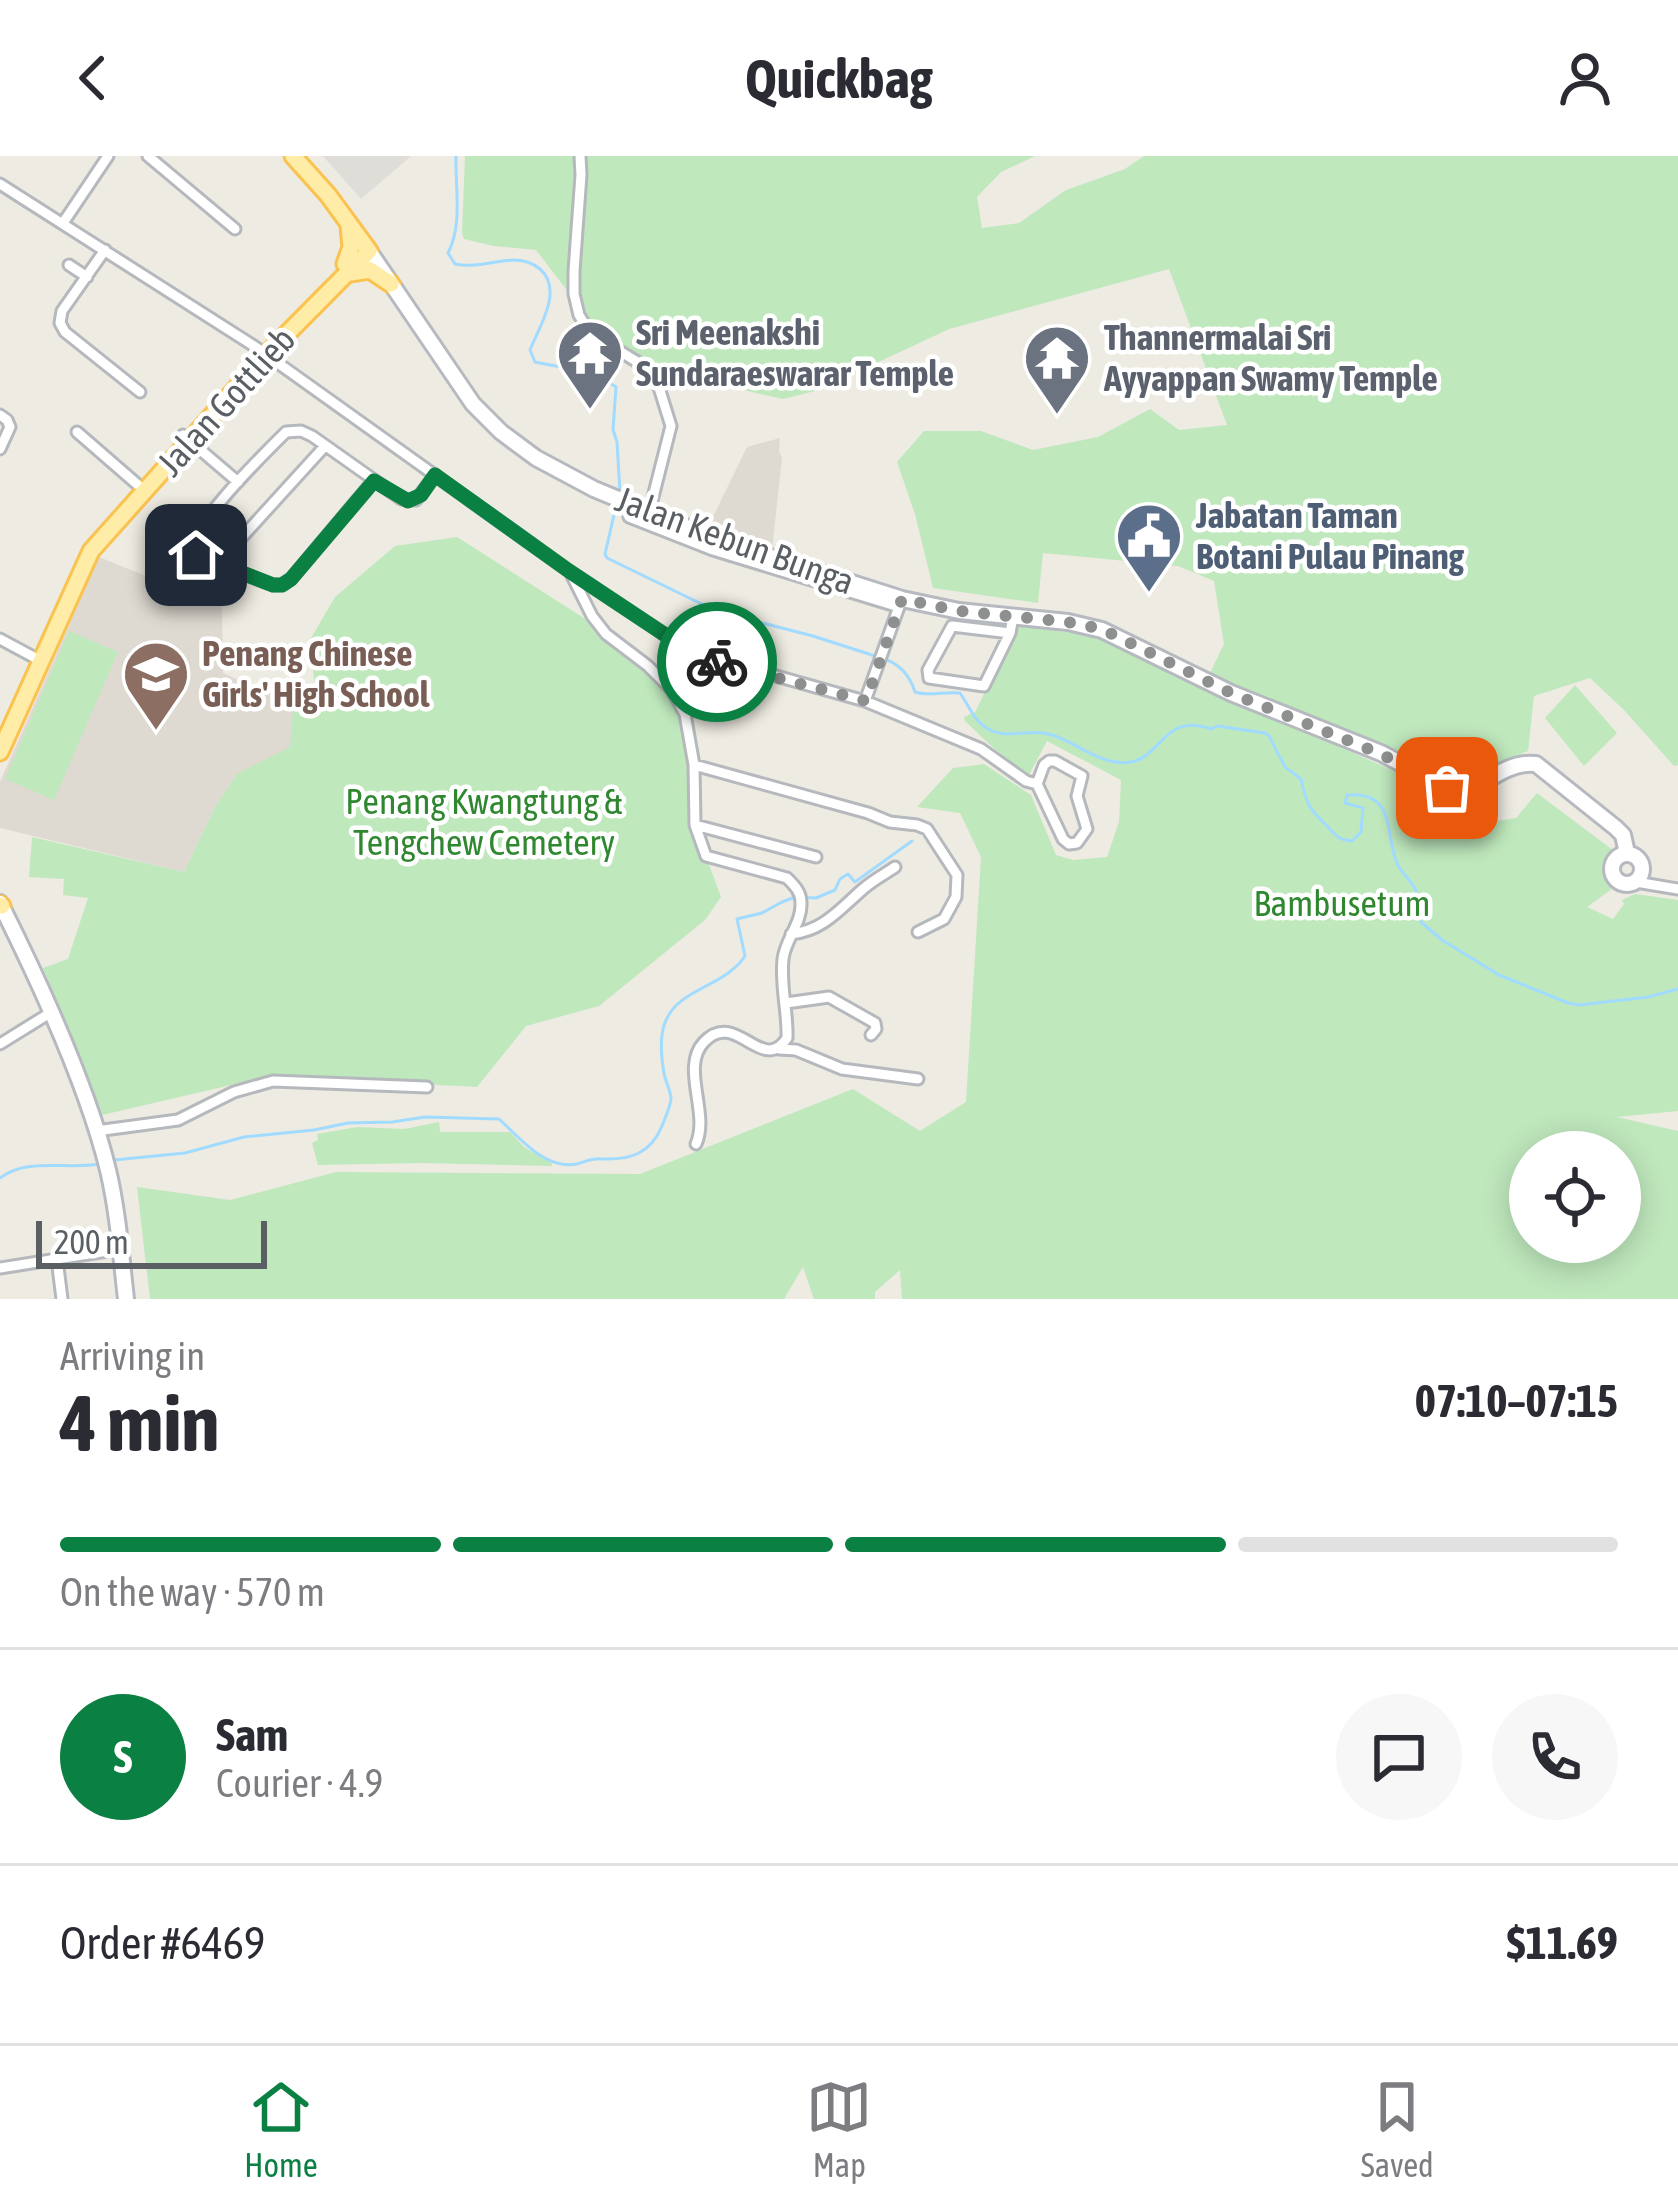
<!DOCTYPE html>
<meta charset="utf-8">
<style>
body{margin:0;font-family:"Asap Condensed",sans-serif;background:#f7f7f7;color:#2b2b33;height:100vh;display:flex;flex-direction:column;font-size:45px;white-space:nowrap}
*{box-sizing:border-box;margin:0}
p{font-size:39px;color:#7c7c81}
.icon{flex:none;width:66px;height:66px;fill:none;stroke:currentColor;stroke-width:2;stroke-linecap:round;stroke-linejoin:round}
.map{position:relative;height:1143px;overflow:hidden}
.side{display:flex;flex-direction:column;background:#fff;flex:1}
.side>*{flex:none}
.tools{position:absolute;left:1509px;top:975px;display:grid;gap:24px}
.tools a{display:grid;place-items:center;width:132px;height:132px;border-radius:50%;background:#fff;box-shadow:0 6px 30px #0003;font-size:60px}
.scale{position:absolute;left:36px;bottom:30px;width:231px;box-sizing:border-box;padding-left:12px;border:6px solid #5a5f64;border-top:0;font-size:33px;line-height:42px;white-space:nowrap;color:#5a5f64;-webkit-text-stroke:9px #fff;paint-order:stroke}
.pin{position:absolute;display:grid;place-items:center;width:102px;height:102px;color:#fff;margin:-51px;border-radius:24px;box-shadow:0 6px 18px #0006}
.courier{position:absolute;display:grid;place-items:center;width:120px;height:120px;margin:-60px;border:9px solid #0b8043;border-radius:50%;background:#fff;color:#222;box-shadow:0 3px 15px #0007}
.headline em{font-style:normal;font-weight:700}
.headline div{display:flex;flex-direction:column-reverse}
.headline{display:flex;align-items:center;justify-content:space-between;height:204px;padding:0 60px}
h1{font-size:78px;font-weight:700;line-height:90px}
.bar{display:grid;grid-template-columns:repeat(4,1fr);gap:18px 12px;align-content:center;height:144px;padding:0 60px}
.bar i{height:15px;border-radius:9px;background:#e1e1e2}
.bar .current{background:#0b8043}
.bar p{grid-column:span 4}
.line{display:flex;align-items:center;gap:30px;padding:0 60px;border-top:3px solid #e1e1e2}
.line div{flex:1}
.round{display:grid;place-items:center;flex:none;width:126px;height:126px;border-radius:63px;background:#f7f7f7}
header{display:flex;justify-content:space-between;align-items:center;height:156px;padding:0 60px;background:#fff;font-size:54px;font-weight:700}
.tabs{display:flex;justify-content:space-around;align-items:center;height:168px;border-top:3px solid #e1e1e2;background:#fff;font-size:33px;color:#7c7c81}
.tabs a{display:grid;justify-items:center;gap:6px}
.tabs .current{color:#0b8043}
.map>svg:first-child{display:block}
</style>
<header><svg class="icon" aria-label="back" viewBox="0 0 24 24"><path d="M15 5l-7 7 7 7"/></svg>Quickbag<svg class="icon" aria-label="person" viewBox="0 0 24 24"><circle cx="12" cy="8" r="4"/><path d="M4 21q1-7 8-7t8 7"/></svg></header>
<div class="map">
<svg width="1678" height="1143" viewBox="0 0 1678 1143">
<rect width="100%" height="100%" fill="#eeebe2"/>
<!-- industrial -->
<path fill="#dfddd7" d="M323,0h88l-50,43z"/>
<!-- education -->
<path fill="#dedad1" d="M780,282l-1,13 3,8 -10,90 -65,-20 40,-82z
M99,401l123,50 1,66 24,11 3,7 14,-5 30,12 -3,49 -54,28 -22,32 -31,65 -184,-44v-46z"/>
<!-- green -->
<path fill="#bfe8bd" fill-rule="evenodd" d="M465,0h570l-34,16 -24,25 5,31 37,-5 47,-33 59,-21 19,-13h534v609l-4,1 -49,-55 -35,-33 -56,18 -6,55 -49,20 -32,5 -238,-101 15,-31 -10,-63 -36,-15 -135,-13 -5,50 -105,-15 -18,-74 -18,-52 27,-31h57l52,19 65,-13 52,-28 29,21 48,-5 -58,-156 -220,60 -130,61 -36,9 -118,-27 -15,9 -14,-12 -46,-27 -12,-17 -12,-36 -30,-39 -42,-4 -30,-7 -2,-6z
M457,381l130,83 22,22 53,40 23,27 10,49 -2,63 28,76 -16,23 -106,86 -73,20 -49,61 -207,-11 -168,39 -59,-147 25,-9 20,-61 -25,-3 1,-16 -35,-2 3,-40 152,35 31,-65 22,-33 53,-27 4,-49 22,1 -6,-59 25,-43 60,-51z
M1018,470l87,11 34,22 312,137 32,27 33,-5 21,-25 77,58 -8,15 6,23 -25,18 26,12 11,-15 -2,-4 13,-6 43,6v211l-61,6 61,14v168h-776l-2,-29 -25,22v7h-61l-11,-32 -19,32h-634l-13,-112 93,13 106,-28 304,2 213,-85 67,42 46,-29 15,-245 -21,-44 -43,-6 36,-39 31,-4 47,31 25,60 17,5 34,-3 12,-35 2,-42 -74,-39 -18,34c-25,-16 -43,-34 -64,-54l-1,-4 11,-5zM1530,996h90v90h-90z
M69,475l49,21 -64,148 -49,-21z
M1575,529l42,48 -33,33 -39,-48z
M439,966l1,10h70l14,15 28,16v3l-130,-3 -104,2 -6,-22 6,-3 -1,-6 40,-7 47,2z"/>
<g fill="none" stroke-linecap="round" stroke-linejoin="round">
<!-- stream -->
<path stroke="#a1dbff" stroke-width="3" d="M456,0c-1,32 7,68 -8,97l7,11c19,4 39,-3 58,-4 11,0 19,2 27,9 24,21 -1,58 -10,81l5,12c27,6 57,8 81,25l-3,43 4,12 3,51
M617,346l-12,52 2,4 109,53 97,25 62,20
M884,503c16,5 26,17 31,33 14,5 29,-1 45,1 9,13 14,28 28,36 18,10 36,1 55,4 30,4 56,35 88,29 31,-6 34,-50 80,-33l6,-3 48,7 4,3 16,31 16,12c5,23 7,29 25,46 10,10 11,15 26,16l9,-9 2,-24 -18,-5 2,-8c48,-4 38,36 49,66 5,13 17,20 21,32 3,9 2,20 4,29l21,18 57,35 69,28 11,2 69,-8 30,-8
M114,1004l71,-7 59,-16 70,-7 34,-7 44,-1 33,-5 74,2c21,19 46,51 78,45 10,-3 15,-6 26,-5 28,1 48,-6 59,-33 3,-8 8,-18 9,-27 0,-8 -6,-18 -7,-26 -3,-17 -5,-40 3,-55 15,-30 58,-32 78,-62l-8,-37 25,-6 20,-11 13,-5 21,1 19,-8 5,-11 8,-5 7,8 57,-41
M0,1022c28,-21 67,-8 99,-14"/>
<!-- street casing -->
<g stroke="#b5b9bd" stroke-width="15">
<path id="street" d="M148,0l87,73
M580,0l1,19 -7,96v23l5,21 11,18 54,33 12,12 15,48 -22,87 -5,10
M0,28l254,162 315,225 122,81 174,49 116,48 45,32 11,3
M63,67l45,-67
M105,94l-43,61 -2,12 5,9 75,60
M69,109l18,12
M0,259l7,5 3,7 -10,22
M77,276l61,53
M183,279l55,47
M374,324l-83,99 -9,6h-9l-77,-30 -4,-6c3,-28 71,-94 94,-117l15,-1 11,5 89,63 15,1 19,-25
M629,361l84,33 186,57
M220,408l4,-7 101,-111
M572,420l20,40 14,18 42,32 24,24 13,24 9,51 1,60 11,31 81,22c8,8 14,14 14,25 1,20 -16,37 -18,56 -3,27 5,53 4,79 -25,38 -51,-30 -83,4 -24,25 6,71 -8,102
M1010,477l-26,53 -55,-8 -1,-8 24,-44 58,7 3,-16
M0,483l41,22
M865,545l35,-97
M1049,605h6l27,15 -5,20 10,33 -10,14 -8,1 -6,-5 -26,-55 7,-19z
M694,609l174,48 22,9 27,3 10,4 30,46 -1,22 -12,22 -26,13
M695,669l121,32
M1636,726l42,7
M791,778c32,-3 49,-25 72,-45 10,-9 22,-15 32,-22
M786,847l43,-6 46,26 1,6 -5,6
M0,888l50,-31
M779,893l17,1 46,19 76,10
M96,975l82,-11 56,-28 39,-11 154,6
M57,1103l5,40
M0,1112l120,-19"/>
</g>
<!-- secondary casing -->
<g stroke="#b6bac0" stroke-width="20">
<path id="secondary" d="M369,95l104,153 28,28 35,26 58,31 123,51 185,59 57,12 109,11 34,8 129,63 150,60 66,35 16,5 7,-2c20,-12 41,-30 66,-27l80,64 7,7 4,18
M1612 713a15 15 0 1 1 30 0a15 15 0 1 1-30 0Z
M0,747c40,80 87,181 108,267 10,42 13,86 18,129"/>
</g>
<!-- primary casing -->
<g stroke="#fac24f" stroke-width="21">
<path id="primary" d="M345,108l6,-17 -2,-21
M351,117l19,-3 21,14
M0,596l91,-201 175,-196 103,-104 -41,-56 -35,-39
M0,749l2,1"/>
</g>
<!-- street -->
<use href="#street" stroke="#fff" stroke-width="9"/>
<!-- secondary -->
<use href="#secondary" stroke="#fff" stroke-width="14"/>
<!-- primary -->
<use href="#primary" stroke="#ffeca6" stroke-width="15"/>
</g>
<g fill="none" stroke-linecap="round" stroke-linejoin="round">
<!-- done -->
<path stroke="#8e9090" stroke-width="12" stroke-dasharray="0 21.6" d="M717,506l149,39 36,-102 57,12 109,11 34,7 129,64 150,61 66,34"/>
<!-- route -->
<path stroke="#0b8043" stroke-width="15" d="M196,399l77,30h9l9,-6 83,-98 34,20 13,-6 14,-20 134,96 122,81 26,10"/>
</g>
<!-- icons -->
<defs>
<g id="temple-pin" transform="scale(3.45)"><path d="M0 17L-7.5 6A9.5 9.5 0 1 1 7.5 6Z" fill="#6b7280" stroke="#fff"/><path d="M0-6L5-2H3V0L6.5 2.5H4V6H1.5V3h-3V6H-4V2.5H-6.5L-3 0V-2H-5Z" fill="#fff"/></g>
<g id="civic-pin" transform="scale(3.45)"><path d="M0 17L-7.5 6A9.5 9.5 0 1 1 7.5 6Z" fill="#5c6f8a" stroke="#fff"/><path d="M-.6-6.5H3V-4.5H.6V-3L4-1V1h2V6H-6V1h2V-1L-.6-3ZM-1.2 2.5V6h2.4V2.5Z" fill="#fff"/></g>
<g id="school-pin" transform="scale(3.45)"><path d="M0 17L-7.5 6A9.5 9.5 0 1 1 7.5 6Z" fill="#8d6e63" stroke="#fff"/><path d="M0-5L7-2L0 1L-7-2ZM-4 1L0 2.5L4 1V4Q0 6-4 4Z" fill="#fff"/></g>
</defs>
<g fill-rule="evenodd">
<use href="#temple-pin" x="590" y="197"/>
<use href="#temple-pin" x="1057" y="202"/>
<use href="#civic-pin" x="1149" y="380"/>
<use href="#school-pin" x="156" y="518"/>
</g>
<g text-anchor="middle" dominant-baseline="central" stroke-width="9" stroke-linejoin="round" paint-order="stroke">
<!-- worship labels -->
<g font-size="36" font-weight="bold" fill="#5b616d" stroke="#fff" text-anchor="start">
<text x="636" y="176">Sri Meenakshi<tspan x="636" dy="41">Sundaraeswarar Temple</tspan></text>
<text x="1104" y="181">Thannermalai Sri<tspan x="1104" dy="41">Ayyappan Swamy Temple</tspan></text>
</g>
<!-- street labels -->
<g font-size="36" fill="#5a5f64" stroke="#fff">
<text transform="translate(226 245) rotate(-48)">Jalan Gottlieb</text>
<text transform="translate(735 384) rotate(20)">Jalan Kebun Bunga</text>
</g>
<!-- service labels -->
<g font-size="36" font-weight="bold" fill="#4e5e75" stroke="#fff" text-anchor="start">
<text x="1196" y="359">Jabatan Taman<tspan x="1196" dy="41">Botani Pulau Pinang</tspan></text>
</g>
<!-- education labels -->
<g font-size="36" font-weight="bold" fill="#785e54" stroke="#fff" text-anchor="start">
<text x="202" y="497">Penang Chinese<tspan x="202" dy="41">Girls' High School</tspan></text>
</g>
<!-- park labels -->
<g font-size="36" fill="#2f872f" stroke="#fff">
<text x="484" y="645">Penang Kwangtung &amp;<tspan x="484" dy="41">Tengchew Cemetery</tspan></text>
<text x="1342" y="747">Bambusetum</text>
</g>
</g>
</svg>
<div class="tools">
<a><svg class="icon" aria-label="locate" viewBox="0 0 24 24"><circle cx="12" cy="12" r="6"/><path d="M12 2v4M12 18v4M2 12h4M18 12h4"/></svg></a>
</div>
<div class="scale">200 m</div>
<div class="pin" style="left:1447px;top:632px;background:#ea580c"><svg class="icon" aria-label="bag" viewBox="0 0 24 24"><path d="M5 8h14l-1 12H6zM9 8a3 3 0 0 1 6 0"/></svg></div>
<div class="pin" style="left:196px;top:399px;background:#1f2937"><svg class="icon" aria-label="home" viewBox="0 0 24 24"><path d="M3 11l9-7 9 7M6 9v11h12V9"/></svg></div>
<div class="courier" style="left:717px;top:506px"><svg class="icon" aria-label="bike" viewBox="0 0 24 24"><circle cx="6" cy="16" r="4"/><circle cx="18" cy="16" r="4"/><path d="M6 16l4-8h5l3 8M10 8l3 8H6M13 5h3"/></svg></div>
</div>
<section class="side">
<div class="headline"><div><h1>4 min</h1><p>Arriving in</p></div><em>07:10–07:15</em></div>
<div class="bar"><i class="current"></i><i class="current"></i><i class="current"></i><i></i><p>On the way · 570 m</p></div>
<div class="line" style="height:216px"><b class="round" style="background:#0b8043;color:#fff">S</b><div><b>Sam</b><p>Courier · 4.9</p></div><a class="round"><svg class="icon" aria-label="chat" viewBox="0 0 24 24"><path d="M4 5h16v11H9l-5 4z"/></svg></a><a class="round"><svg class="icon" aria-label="phone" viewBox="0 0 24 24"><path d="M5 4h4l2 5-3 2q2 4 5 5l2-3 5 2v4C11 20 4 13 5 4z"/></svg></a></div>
<div class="line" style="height:156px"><div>Order #6469</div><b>$11.69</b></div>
</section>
<nav class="tabs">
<a class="current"><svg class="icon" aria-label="home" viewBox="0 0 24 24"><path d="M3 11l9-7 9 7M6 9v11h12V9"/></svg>Home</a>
<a><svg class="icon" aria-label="map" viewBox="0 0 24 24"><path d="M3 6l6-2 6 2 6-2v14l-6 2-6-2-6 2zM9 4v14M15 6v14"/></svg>Map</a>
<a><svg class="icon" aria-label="saved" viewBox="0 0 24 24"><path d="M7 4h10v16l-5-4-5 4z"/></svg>Saved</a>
</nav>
